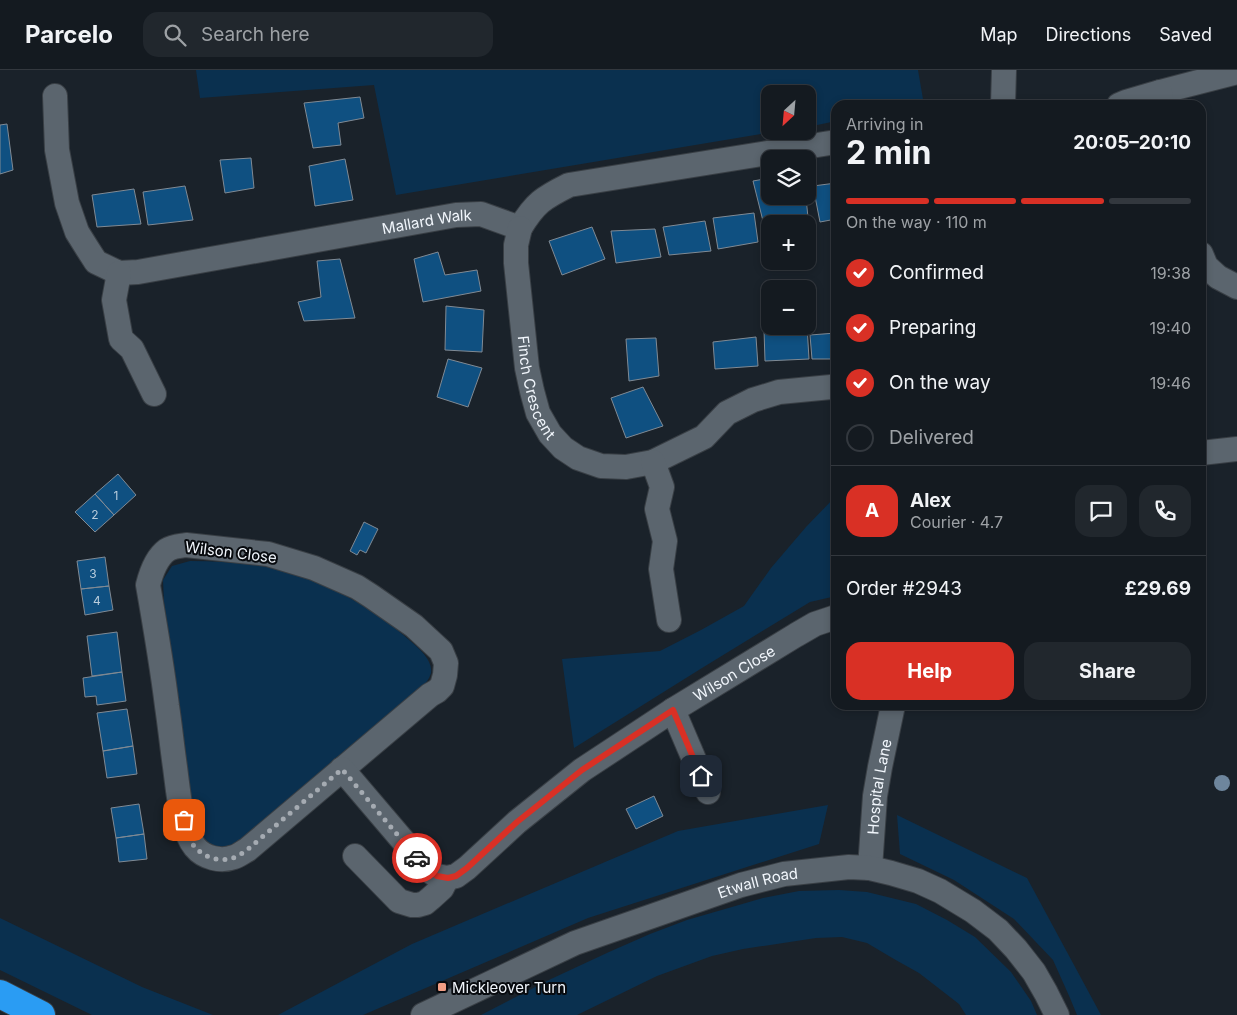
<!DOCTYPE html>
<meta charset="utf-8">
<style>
body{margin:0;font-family:Inter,sans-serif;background:#21272d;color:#f1f3f6;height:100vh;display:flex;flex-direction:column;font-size:19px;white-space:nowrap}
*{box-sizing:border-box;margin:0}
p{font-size:16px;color:#9da1a5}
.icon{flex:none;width:28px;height:28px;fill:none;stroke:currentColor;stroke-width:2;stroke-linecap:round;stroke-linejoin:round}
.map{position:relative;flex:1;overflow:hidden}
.details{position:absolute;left:831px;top:30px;width:375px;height:610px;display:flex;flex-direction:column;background:#141a20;border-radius:15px;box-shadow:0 2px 8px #0003,0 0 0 1px #33383e}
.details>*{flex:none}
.needle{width:32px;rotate:206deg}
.controls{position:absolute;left:761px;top:15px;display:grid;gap:10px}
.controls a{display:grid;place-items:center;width:55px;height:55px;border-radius:10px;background:#141a20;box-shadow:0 2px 8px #0003,0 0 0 1px #33383e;font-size:25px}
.pin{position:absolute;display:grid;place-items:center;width:42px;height:42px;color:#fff;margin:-21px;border-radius:10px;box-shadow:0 2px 8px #0006}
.courier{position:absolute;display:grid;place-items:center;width:50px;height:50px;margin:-25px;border:4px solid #d93025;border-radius:50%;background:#fff;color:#222;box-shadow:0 1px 6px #0007}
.head em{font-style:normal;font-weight:700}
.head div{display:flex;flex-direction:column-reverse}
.head{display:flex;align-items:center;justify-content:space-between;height:85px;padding:0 15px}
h1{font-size:32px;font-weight:700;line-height:38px}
.bar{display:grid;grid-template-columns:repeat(4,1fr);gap:8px 5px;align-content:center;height:60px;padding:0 15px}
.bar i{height:6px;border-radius:4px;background:#33383e}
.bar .selected{background:#d93025}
.bar p{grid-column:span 4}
.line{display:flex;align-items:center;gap:12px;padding:0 15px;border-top:1px solid #33383e}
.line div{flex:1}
.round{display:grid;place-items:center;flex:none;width:52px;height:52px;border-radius:15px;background:#21272d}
ol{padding:0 15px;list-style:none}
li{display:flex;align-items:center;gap:15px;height:55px}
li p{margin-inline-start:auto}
li .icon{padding:5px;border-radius:50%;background:#d93025;color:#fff;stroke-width:4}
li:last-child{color:#9da1a5}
li i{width:28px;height:28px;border:2px solid #33383e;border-radius:50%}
.cta{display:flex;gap:10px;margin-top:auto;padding:10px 15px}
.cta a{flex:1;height:58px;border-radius:15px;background:#d93025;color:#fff;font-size:20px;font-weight:700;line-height:58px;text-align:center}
.cta a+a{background:#21272d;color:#f1f3f6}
header{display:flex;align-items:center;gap:30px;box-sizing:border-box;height:70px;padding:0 25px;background:#141a20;border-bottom:1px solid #33383e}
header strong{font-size:24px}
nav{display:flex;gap:28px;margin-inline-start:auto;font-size:18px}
.search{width:350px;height:45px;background:#21272d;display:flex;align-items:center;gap:12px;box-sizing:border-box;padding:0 18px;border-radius:15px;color:#9da1a5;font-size:19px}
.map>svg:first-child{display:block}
</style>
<header>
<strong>Parcelo</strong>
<div class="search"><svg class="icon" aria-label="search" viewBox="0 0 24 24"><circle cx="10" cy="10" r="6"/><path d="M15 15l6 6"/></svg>Search here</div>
<nav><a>Map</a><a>Directions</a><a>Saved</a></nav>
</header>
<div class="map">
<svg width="1237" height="945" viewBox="0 0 1237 945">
<rect width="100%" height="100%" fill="#1a222a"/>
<!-- green -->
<path fill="#0a304f" d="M196,0h722l6,35h-88v16l-28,6v-33h-38v37h9l-383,64 -22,-110 -174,13z
M836,426v100l-26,6 -108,66 -128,80 -12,-89 98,-8 41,-21 43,-24 27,-38 35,-41z
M190,491c31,0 62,2 92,9 41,9 95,41 126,69 9,8 25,20 23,34 -3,12 -19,22 -28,31l-162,137 -20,10 -17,-8 -9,-17 -31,-224 -1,-22 9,-14z
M828,735l-9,39 -231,74 -225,97h-85l134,-71 266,-113z
M897,745l130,63 74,137h-24l-7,-17 -17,-38 -39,-41 -60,-39 -54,-26z
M839,820l28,2 49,12 31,16 28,17 36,35 20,29 6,14h-71l-7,-11 -40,-31 -25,-14 -27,-16 -25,-6 -26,1 -73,11 -31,7 -55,20 -80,39h-96l70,-36 58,-27 41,-18 37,-14 76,-22 36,-7z
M0,848l142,69 71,28h-121l-92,-45z"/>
<!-- building -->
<path fill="#0f5081" stroke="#808a94" d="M360,27l4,21 -26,5 3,22 -28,3 -9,-45z
M7,54l6,46 -13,4v-49z
M251,88l3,30 -29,5 -5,-33z
M345,89l8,41 -38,6 -6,-40z
M770,108v18h13l1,3 22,-1 3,29h-1v-3h-38v5h-5l-12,-48z
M836,113v36l-16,3 -7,-36z
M185,116l8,34 -45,5 -5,-33z
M134,119l7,35 -44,3 -5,-32z
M754,143l4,29 -40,7 -5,-31z
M705,151l6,30 -42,4 -6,-28z
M592,157l13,32 -43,16 -13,-34z
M655,159l6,28 -45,6 -5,-32z
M438,182l7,23 32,-5 4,21 -58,11 -9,-43z
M340,189l15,59 -51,3 -6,-19 23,-5 -4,-36z
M446,236l38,4 -2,42 -37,-2z
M795,256h12l2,33 -44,2 -1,-31z
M836,263v26h-24l-2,-24z
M756,267l2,29 -43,3 -2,-27z
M656,268l3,38 -30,5 -3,-42z
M448,289l34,9 -14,39 -31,-10z
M643,317l20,39 -37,12 -15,-40z
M118,404l18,21 -22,20 -19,-21z
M95,424l19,21 -19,17 -20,-20z
M364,452l14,7 -12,24 -6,-3 -3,5 -7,-4z
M105,487l4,29 -28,3 -4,-28z
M109,516l4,24 -28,5 -4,-26z
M117,562l5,40 -30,4 -5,-40z
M122,602l4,29 -29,4 -1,-9 -11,1 -2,-19z
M127,639l6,37 -30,5 -6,-38z
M133,676l4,28 -30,4 -4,-27z
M654,726l9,20 -27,13 -10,-20z
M139,734l5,30 -28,4 -5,-30z
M144,764l3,25 -28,3 -3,-24z"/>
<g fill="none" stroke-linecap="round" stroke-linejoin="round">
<!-- minor casing -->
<g stroke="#393f45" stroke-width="26">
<g id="minor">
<path d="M1160,22l77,-20"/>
<path id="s1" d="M55,26l2,54 10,53 10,29 10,16 9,14 23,11 19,-1 318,-57 25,-1 39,14c15,-25 23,-30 49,-43l267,-43"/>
<path d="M1003,35l1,-35"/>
<path d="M1119,35l7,-3 34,-10 2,13"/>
<path id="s2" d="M520,158l-4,17v18l11,105 5,23 6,22 12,21 13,14 15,10 23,8 25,1 27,-5 51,-25 23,-24 26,-13 26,-8 52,-5"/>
<path d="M1201,184l5,12 12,11 19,10"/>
<path d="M119,203l-5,27 7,39 11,10 22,45"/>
<path d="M1201,383l36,-4"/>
<path d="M653,392l9,25 -5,22 8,32 -4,28 8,51"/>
<path d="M186,475l82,9 46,14 43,19 14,9 43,30 27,25 5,12 -1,12 -3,11 -5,5 -7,4 -183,155c-4,2 -9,6 -13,7 -13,5 -30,1 -39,-10 -14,-17 -17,-58 -20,-80 -3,-21 -5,-41 -8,-61 -5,-40 -12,-81 -19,-121 3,-12 8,-27 19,-35 6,-4 13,-4 19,-5z"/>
<path d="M673,640l35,82"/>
<path id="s3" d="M342,699l86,101 9,6 10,2 9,-2 11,-8 50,-46 65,-52 91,-60 123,-75 19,-11 21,-7"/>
<path d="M355,786l44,45 13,4h6l7,-2 6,-5 11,-10 5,-10"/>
<path id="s4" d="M870,798l5,-72 5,-29 13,-62"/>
<path id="s5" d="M423,945l152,-72 166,-58 43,-11 65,-7 21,1 21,5 27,8 22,10 33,20 25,19 18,19 18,23 12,21 11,22"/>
</g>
</g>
<!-- highway casing -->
<g stroke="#393f45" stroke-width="30">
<path id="highway" d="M0,924l41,21"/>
</g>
<!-- minor -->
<use href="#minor" stroke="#5b656e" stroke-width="24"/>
<!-- highway -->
<use href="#highway" stroke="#2a9cf3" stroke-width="28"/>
</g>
<!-- trees -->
<circle fill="#6e869d" cx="1222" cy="713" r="8"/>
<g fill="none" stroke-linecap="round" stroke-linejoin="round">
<!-- done -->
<path stroke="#a5abb2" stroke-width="5" stroke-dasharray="0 9" d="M184,750c2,8 4,16 8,23 8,13 26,20 41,15 5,-2 10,-5 14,-8l95,-81 75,89"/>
<!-- route -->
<path stroke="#d93025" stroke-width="6" d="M417,788l11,12 9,6 11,2 8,-2 11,-8 50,-46 65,-52 91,-60 28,66"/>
</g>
<!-- markers -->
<rect fill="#f39f85" stroke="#080b0f" stroke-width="2" x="437" y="912" width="10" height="10" rx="2.5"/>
<g text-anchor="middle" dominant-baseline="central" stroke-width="4" stroke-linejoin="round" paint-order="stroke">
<!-- number labels -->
<g font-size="12" fill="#b8ccdc">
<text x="116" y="425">1</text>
<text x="95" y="444">2</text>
<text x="93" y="503">3</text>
<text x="97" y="530">4</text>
</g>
<!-- street labels -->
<g font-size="15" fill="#f0f5fb" stroke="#080b0f">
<text stroke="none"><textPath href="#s1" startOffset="512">Mallard Walk</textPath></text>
<text stroke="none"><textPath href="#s2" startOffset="162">Finch Crescent</textPath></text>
<text transform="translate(231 482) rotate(7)">Wilson Close</text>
<text stroke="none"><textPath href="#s3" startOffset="508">Wilson Close</textPath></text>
<text stroke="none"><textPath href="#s4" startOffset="82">Hospital Lane</textPath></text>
<text stroke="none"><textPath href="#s5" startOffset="361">Etwall Road</textPath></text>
</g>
<!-- poi labels -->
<g font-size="15" fill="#f0f5fb" stroke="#080b0f" text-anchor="start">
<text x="452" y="917">Mickleover Turn</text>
</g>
</g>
</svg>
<div class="controls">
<a><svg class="needle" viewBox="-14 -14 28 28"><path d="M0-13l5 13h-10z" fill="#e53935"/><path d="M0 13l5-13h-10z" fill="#9da1a5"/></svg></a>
<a><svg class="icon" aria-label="layers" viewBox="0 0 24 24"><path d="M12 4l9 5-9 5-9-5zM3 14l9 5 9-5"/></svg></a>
<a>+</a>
<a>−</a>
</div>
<div class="pin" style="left:184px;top:750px;background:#ea580c"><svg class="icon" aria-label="bag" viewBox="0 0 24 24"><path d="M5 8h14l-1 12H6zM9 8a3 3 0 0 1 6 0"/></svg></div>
<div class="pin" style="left:701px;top:706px;background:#1f2937"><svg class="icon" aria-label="home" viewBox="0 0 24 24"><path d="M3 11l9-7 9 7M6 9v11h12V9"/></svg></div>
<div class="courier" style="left:417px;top:788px"><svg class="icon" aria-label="car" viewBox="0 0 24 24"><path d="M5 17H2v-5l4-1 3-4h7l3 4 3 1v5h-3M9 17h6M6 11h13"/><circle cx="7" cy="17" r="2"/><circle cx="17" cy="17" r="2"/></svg></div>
<section class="details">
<div class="head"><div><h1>2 min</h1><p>Arriving in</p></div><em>20:05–20:10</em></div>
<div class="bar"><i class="selected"></i><i class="selected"></i><i class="selected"></i><i></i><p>On the way · 110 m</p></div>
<ol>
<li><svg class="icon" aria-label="check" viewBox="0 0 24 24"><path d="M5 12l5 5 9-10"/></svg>Confirmed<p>19:38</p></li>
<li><svg class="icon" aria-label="check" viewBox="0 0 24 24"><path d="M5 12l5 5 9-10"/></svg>Preparing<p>19:40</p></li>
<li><svg class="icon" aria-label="check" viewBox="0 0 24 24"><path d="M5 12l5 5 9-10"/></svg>On the way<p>19:46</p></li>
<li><i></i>Delivered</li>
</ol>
<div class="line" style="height:90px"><b class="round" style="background:#d93025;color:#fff">A</b><div><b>Alex</b><p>Courier · 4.7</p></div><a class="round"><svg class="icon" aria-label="chat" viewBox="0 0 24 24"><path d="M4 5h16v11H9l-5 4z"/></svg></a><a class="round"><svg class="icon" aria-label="phone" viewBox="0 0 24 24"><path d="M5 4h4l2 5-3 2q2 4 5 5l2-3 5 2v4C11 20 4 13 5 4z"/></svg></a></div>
<div class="line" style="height:65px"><div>Order #2943</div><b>£29.69</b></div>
<div class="cta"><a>Help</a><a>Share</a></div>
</section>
</div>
